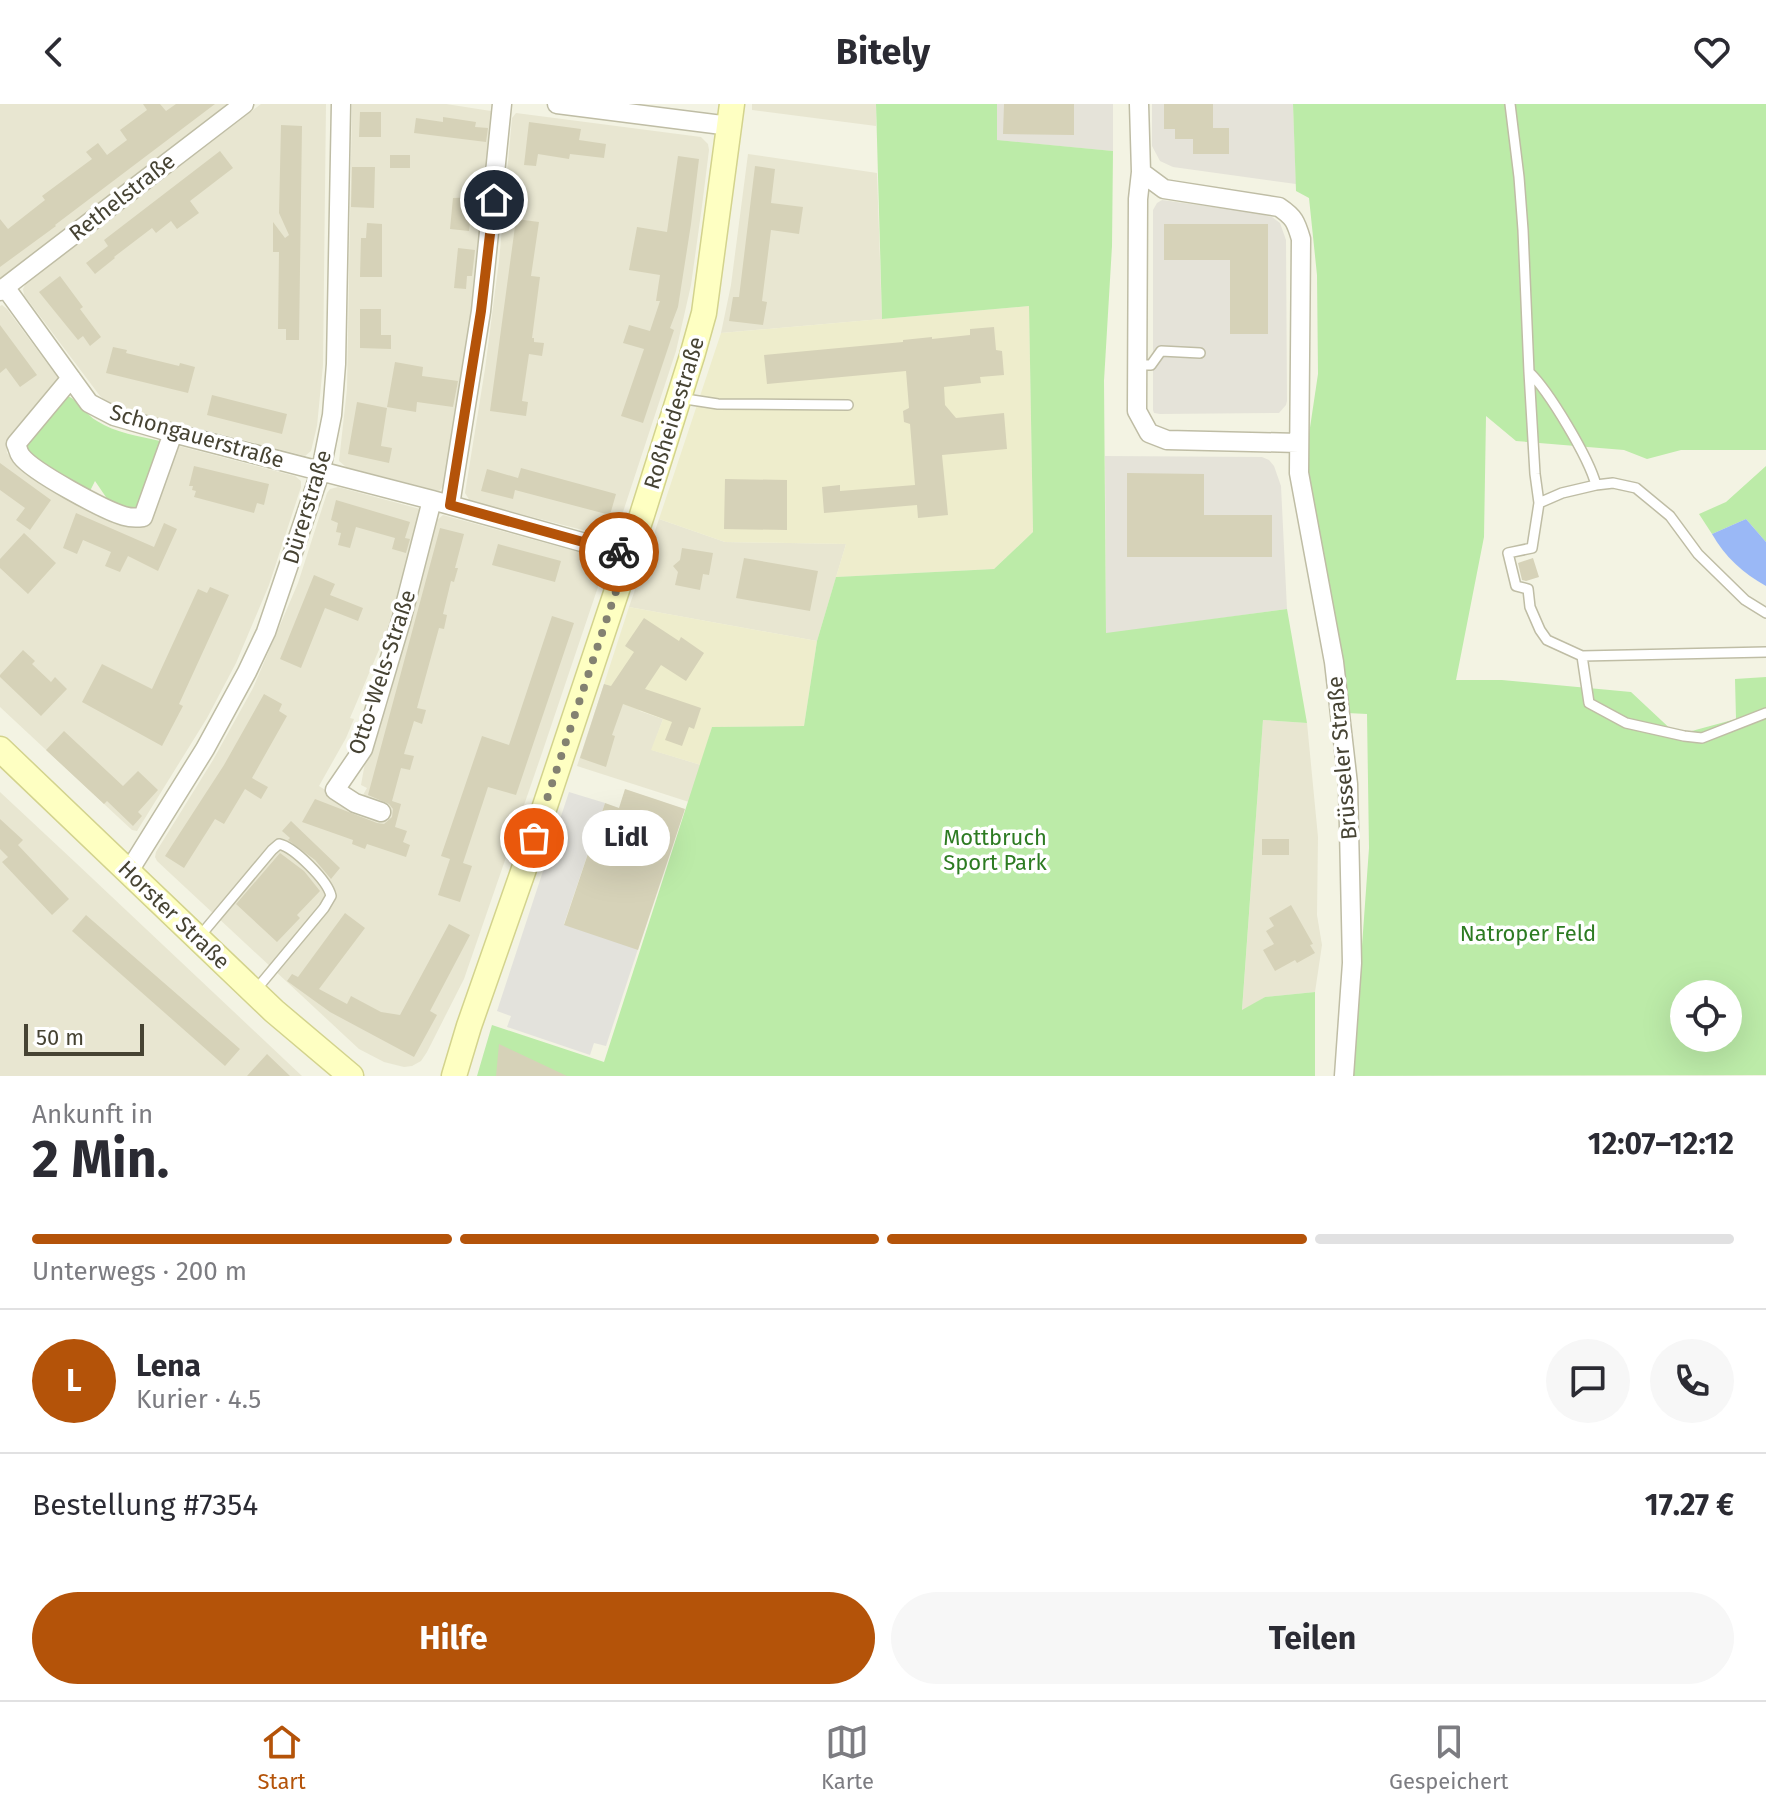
<!DOCTYPE html>
<html lang="de">
<meta charset="utf-8">
<style>
body{margin:0;font-family:"Fira Sans",sans-serif;background:#f7f7f7;color:#2b2b33;height:100vh;display:flex;flex-direction:column;font-size:30px;white-space:nowrap}
*{box-sizing:border-box;margin:0}
p{font-size:26px;color:#7c7c81}
.icon{flex:none;width:44px;height:44px;fill:none;stroke:currentColor;stroke-width:2;stroke-linecap:round;stroke-linejoin:round}
.map{position:relative;height:972px;overflow:hidden}
.sheet{display:flex;flex-direction:column;background:#fff;flex:1}
.sheet>*{flex:none}
.buttons{position:absolute;left:1670px;top:876px;display:grid;gap:16px}
.buttons a{display:grid;place-items:center;width:72px;height:72px;border-radius:50%;background:#fff;box-shadow:0 8px 32px #0002;font-size:40px}
.scale{position:absolute;left:24px;bottom:20px;width:120px;box-sizing:border-box;padding-left:8px;border:4px solid #464333;border-top:0;font-size:22px;line-height:28px;white-space:nowrap;color:#464333;-webkit-text-stroke:6px #fff;paint-order:stroke}
.pin{position:absolute;display:grid;place-items:center;width:68px;height:68px;color:#fff;margin:-34px;border:4px solid #fff;border-radius:50%;box-shadow:0 2px 8px #0007}
.courier{position:absolute;display:grid;place-items:center;width:80px;height:80px;margin:-40px;border:6px solid #b45309;border-radius:50%;background:#fff;color:#222;box-shadow:0 2px 10px #0007}
.bubble{position:absolute;height:56px;border-radius:28px;background:#fff;box-shadow:0 8px 32px #0002;font-size:26px;font-weight:700;line-height:56px;text-align:center}
.head em{font-style:normal;font-weight:700}
.head div{display:flex;flex-direction:column-reverse}
.head{display:flex;align-items:center;justify-content:space-between;height:136px;padding:0 32px}
h1{font-size:52px;font-weight:700;line-height:60px}
.bar{display:grid;grid-template-columns:repeat(4,1fr);gap:12px 8px;align-content:center;height:96px;padding:0 32px}
.bar i{height:10px;border-radius:6px;background:#e1e1e2}
.bar .current{background:#b45309}
.bar p{grid-column:span 4}
.line{display:flex;align-items:center;gap:20px;padding:0 32px;border-top:2px solid #e1e1e2}
.line div{flex:1}
.round{display:grid;place-items:center;flex:none;width:84px;height:84px;border-radius:42px;background:#f7f7f7}
.cta{display:flex;gap:16px;margin-top:auto;padding:16px 32px}
.cta a{flex:1;height:92px;border-radius:48px;background:#b45309;color:#fff;font-size:32px;font-weight:700;line-height:92px;text-align:center}
.cta a+a{background:#f7f7f7;color:#2b2b33}
header{display:flex;justify-content:space-between;align-items:center;height:104px;padding:0 32px;background:#fff;font-size:36px;font-weight:700}
.dock{display:flex;justify-content:space-around;align-items:center;height:112px;border-top:2px solid #e1e1e2;background:#fff;font-size:22px;color:#7c7c81}
.dock a{display:grid;justify-items:center;gap:4px}
.dock .current{color:#b45309}
.map>svg:first-child{display:block}
</style>
<header><svg class="icon" aria-label="back" viewBox="0 0 24 24"><path d="M15 5l-7 7 7 7"/></svg>Bitely<svg class="icon" aria-label="heart" viewBox="0 0 24 24"><path d="M12 20l-8-8c-3-5 5-10 8-4 3-6 11-1 8 4z"/></svg></header>
<div class="map">
<svg width="1766" height="972" viewBox="0 0 1766 972">
<rect width="100%" height="100%" fill="#f3f3e3"/>
<!-- residential -->
<path fill="#e8e6d1" d="M0,0h229l-229,175z
M261,0h65l-3,261 -6,61 -6,25 -6,5 -186,-48 -12,-6 -7,-6 -76,-101 -1,-6 3,-6z
M352,0h94l45,7 -1,30 -15,148 -14,106 -16,90 -6,6 -93,-24 -7,-6 8,-72z
M752,0h124v22l-124,-16z
M516,9l185,24 7,7 1,6 -7,56 -11,79 -15,66 -55,167 -6,10 -13,7 -132,-34 -5,-8 20,-124 14,-108 13,-143z
M748,50l129,19 5,146 -161,14 10,-48z
M2,201l5,4 51,69 1,4 -53,63 1,8 16,17 98,54 17,4 11,-5 30,-77 116,30 6,5v6l-32,98 -33,78 -29,55 -70,113 -5,-1 -132,-123v-401z
M338,383l82,22 -8,30 -11,59 -51,120 4,1 -8,19 -27,48 36,23 12,-21 -6,-3 5,-28 21,-51 50,-186 6,-5 139,38 13,9 5,12v7l-58,172 -78,226 -37,73 -6,9 -9,5 -8,1 -20,-5 -25,-13 -202,-188 -2,-4 1,-5 57,-92 40,-72 45,-105 29,-90 3,-4z
M659,415l66,23 121,2 -29,97 -188,-34z
M604,580l23,7 13,20 23,8 -11,31 49,15 -12,37 -112,-36z
M1263,616l44,3 11,114 -1,78 5,30 -7,47 -50,5 -23,14z
M0,688l76,71 226,213h-302z"/>
<!-- industrial -->
<path fill="#e5e3d9" d="M997,0h116v47l-117,-11z
M1152,0h141l3,80 -123,-17 -13,-6 -8,-15z
M1162,96l94,13 16,4 8,6 6,17 1,161 -1,4 -7,8 -119,1 -6,-1 -1,-3v-200l4,-7z
M1105,352l157,1 7,3 5,6 7,20 6,123 -181,25z"/>
<!-- education -->
<path fill="#eeedcc" d="M1029,202l4,226 -39,37 -158,8 10,-33 -121,-2 -66,-23 62,-186z
M629,503l188,34 -13,85 -92,1 -11,38 -50,-15 12,-31 -40,-15 4,-13 -23,-7z"/>
<!-- green -->
<path fill="#bceba8" fill-rule="evenodd" d="M876,0h121v36l116,11 -1,95 -8,135 2,252 181,-24 20,114 -44,-3 -21,290 23,-13 50,-5v84h-838l15,-51 112,37 108,-335 92,-1 13,-85 19,-64 158,-8 39,-37 -4,-226 -147,13z
M1293,0h473v346h-85l-34,9 -23,-9 -108,-9 -30,-25 -2,121 -28,143h46l129,12 46,43 59,-16 -1,-40 31,-2v398l-419,1 13,-128 2,-2 7,-98 -2,-134 -20,-1 -42,-252 13,-87 -1,-99 -8,-77 -13,-7zM1684,890h44v44h-44z
M68,292c11,5 18,19 29,25 18,12 43,15 63,20l2,3 -23,63 -6,4 -23,-8 -15,-22 -5,10 -50,-28 -13,-11 -1,-7z
M1766,362v76l-20,-23 -34,15 -13,-20 27,-12z"/>
<!-- parking -->
<path fill="#e3e2dc" d="M569,688l36,11 -41,121 74,25 -32,97 -12,-3 -4,12 -83,-28 4,-11 -14,-5z"/>
<!-- water -->
<path fill="#9ab8f6" d="M1746,415l20,23v44c-23,-13 -41,-29 -54,-52z"/>
<!-- building -->
<path fill="#d6d2b8" d="M143,0h17l6,7 10,-7h39l-160,121 1,1 -56,41v-48l8,10 37,-29 -3,-4 50,-37 -6,-7 12,-9 9,12 20,-15 -7,-10 27,-20z
M1004,0h70v31l-71,-1z
M1164,0h49v24h16v26h-36v-15h-18v-10h-11z
M360,8h21v25h-22z
M443,13l33,5 -1,5 13,1 -2,14 -72,-9 2,-15 27,4z
M529,18l52,7 -2,11 27,4 -2,14 -34,-4 -1,5 -31,-5 -2,12 -12,-1z
M281,21l21,1 -3,214h-13v-11h-8l1,-77h-6v-30l12,16 4,-3 -10,-22z
M220,47l13,17 -43,33 9,12 -22,16 -6,-8 -15,12 -4,-5 -38,29 1,1 -20,16 -9,-11 22,-17 -4,-6z
M390,51h20v13h-20z
M678,52l21,3 -8,65 -13,83 -8,21 4,2 -31,93 -22,-7 23,-67 -21,-6 6,-18 21,6 10,-30h-4l4,-26 -31,-5 8,-43 30,5z
M755,62l20,3 -4,34 32,4 -4,27 -28,-4 -9,71 5,1 -4,23 -34,-4 4,-24h6z
M352,63h23l-1,41 -23,-1z
M480,93l-1,17 -8,-1 -2,18 -19,-2 3,-31z
M516,115l23,3 -8,54 9,1 -8,61h2v4l10,1 -2,13 -13,-2 -7,47 6,1 -2,14 -36,-5z
M367,119l15,1v53h-22l1,-39h5z
M1164,120h104v110h-38v-74h-66z
M458,144l17,2 -3,26h-5l-1,13 -12,-1z
M60,172l23,31 -3,2 21,28 -11,9 -7,-10 -5,4 -39,-48z
M360,205h21v26h10v14l-31,-1z
M0,221l37,50 -17,12 -14,-19 -6,5z
M994,223l2,23 6,1 2,24 -24,2 1,6 -37,4 1,18 11,13 48,-5 3,36 -65,6 6,60 -30,3 -1,-13 -93,8 -2,-26 18,-2v6l75,-6 -5,-61 -6,-2 -1,-11 6,-3 -3,-37 -139,13 -3,-29 139,-13v-2l29,-3v2l38,-4v-6z
M113,243l14,3 -1,3 53,13 1,-3 15,4 -7,26 -82,-20z
M395,258l28,5 -1,9 36,5 -5,26 -36,-5 -1,10 -29,-5z
M212,291l75,19 -5,20 -75,-19z
M357,298l30,6 -6,38 11,2 -3,15 -41,-9z
M0,359l51,37 -21,30 -14,-10 9,-12 -25,-18z
M194,362l75,18 -5,21 -7,-2 -3,10 -60,-16 2,-6 -4,-1 1,-4h-4z
M521,364l95,26 -6,21 -95,-25 -2,9 -32,-8 6,-22 31,9z
M1127,369l77,1v41h68v42h-145z
M725,375l62,1v50l-63,-1z
M336,396l74,22 -5,16 5,1 -4,14 -14,-4 3,-11 -39,-11 -6,21 -12,-3 3,-12 -5,-1 2,-9 -7,-3z
M76,409l78,34 10,-24 13,6 -19,42 -30,-15 -8,16 -15,-6 6,-14 -28,-12 -6,14 -14,-6z
M440,424l24,6 -9,34h3l-4,14 -3,-1 -8,33 4,1 -3,14 -5,-1 -22,80 9,2 -4,14 -8,-3 -10,33 10,2 -4,14 -9,-2 -9,33 9,3 -6,23 12,4 -4,11 7,3 -4,12 -39,-13 -2,5 -13,-5 1,-4 -51,-18 13,-23 62,24 7,1 8,-7 1,-8 -4,-5 -21,-9z
M24,429l32,30 -28,31 -28,-26v-9z
M498,440l63,17 -6,21 -63,-17z
M682,444l31,5 -4,22 -6,-1 -3,16 -25,-5 3,-13 -5,-6 7,-6z
M744,454l74,13 -8,40 -74,-13z
M1533,454l6,19 -13,4 -4,-1 -4,-17z
M314,471l21,9 -5,11 33,13 -5,13 -33,-13 -24,60 -21,-9z
M210,483l19,8 -50,109 4,2 -21,40 -80,-44 20,-38 50,25 46,-100 9,4z
M552,512l22,7 -58,172 -28,-8 -25,76 9,3 -12,36 -22,-7 12,-36 -9,-3 41,-120 27,9z
M644,514l35,23 2,-4 23,16 -18,28 -25,-16 -16,24 56,19 -7,21 -5,-2 -7,19 -17,-6 7,-18 -49,-18 -11,31 3,1 -9,31 -26,-9 24,-74 7,2 23,-34 -9,-6z
M23,546l12,11 -3,3 19,18 4,-5 12,12 -26,27 -41,-39v-2z
M264,590l18,10 -3,7 8,5 -35,62 16,9 -7,12 -16,-10 -21,35 -9,-5 -31,49 -19,-12 59,-91z
M64,627l59,55 15,-15 20,19 -20,22 4,4 -9,10 -26,-25 -3,3 -58,-54z
M625,685l60,20 -47,141 -74,-25 41,-122 14,5z
M0,715l23,21 -5,5 51,54 -17,16 -50,-53 6,-5 -8,-8z
M291,717l49,47 -9,11 -16,-19 -27,-20 2,-2 -8,-7z
M1262,735h27v16h-27z
M280,749l24,18 16,20 -23,24 3,3 -23,24 -41,-38z
M1291,801l22,39 -3,1 5,8 -18,10 -2,-3 -20,11 -12,-21 11,-6 -8,-13 8,-5 -5,-8z
M345,809l20,15 -46,61 28,15 4,-8 30,16 19,3 49,-91 21,11 -40,76 7,4 -23,42 -84,-45 -43,-31 5,-7 6,3z
M86,811l154,134 -15,17 -153,-135z
M499,940l68,32h-71z
M267,950l23,22h-43z"/>
<g fill="none" stroke-linecap="round" stroke-linejoin="round">
<!-- lane casing -->
<g stroke="#bfbda5" stroke-width="12">
<path id="lane" d="M1510,0l9,73 4,53 6,142 6,102 4,29 -7,45 -24,5 8,33 12,3 2,18 10,23 7,10 35,16 184,-4
M1137,261h14l10,-14 39,2
M1529,268c20,19 60,86 67,113
M679,294l39,6 130,1
M1539,399l23,-10 34,-8 17,-2 23,5 34,28 28,38 47,46 21,13
M1582,552l7,47 37,20 58,13 18,2 64,-25
M200,832l72,-86 7,-6c15,3 49,37 52,52l-7,12 -70,84"/>
</g>
<!-- street casing -->
<g stroke="#bfbda5" stroke-width="21">
<path id="street" d="M557,0l173,22
M1139,0l2,68 -3,27 -1,212 12,22 18,7 132,3
M1141,68l23,17 115,18c15,10 17,15 22,32l-2,234 35,189 14,122 4,179 -8,113
M5,183l84,116 25,13 59,17 259,67 196,55
M0,187l244,-187
M71,274l-55,66c2,4 2,8 5,12 12,16 83,54 103,60 7,2 12,2 19,1l30,-84
M450,401l31,-194 21,-207
M381,708l-26,-9 -20,-13 28,-41 38,-128 31,-121
M129,767l76,-122 42,-77 19,-40 55,-162 11,-55 4,-51 5,-260"/>
</g>
<!-- secondary casing -->
<g stroke="#d3d38d" stroke-width="27">
<path id="secondary" d="M0,645l274,262 77,65
M454,972l15,-50 56,-160 117,-351 50,-159 12,-43 28,-209"/>
</g>
<!-- lane -->
<use href="#lane" stroke="#fff" stroke-width="9"/>
<!-- street -->
<use href="#street" stroke="#fff" stroke-width="18"/>
<!-- secondary -->
<use href="#secondary" stroke="#feffc2" stroke-width="24"/>
</g>
<g fill="none" stroke-linecap="round" stroke-linejoin="round">
<!-- done -->
<path stroke="#838171" stroke-width="8" stroke-dasharray="0 14.4" d="M534,734l94,-283 -9,-3"/>
<!-- route -->
<path stroke="#b45309" stroke-width="10" d="M494,96l-13,111 -31,194 169,47"/>
</g>
<g text-anchor="middle" dominant-baseline="central" stroke-width="7" stroke-linejoin="round" paint-order="stroke">
<!-- street labels -->
<g font-size="22" fill="#464333" stroke="#fff">
<text transform="translate(122 93) rotate(-38)">Rethelstraße</text>
<text transform="translate(674 309) rotate(-73)">Roßheidestraße</text>
<text transform="translate(197 332) rotate(16)">Schongauerstraße</text>
<text transform="translate(307 403) rotate(-73)">Dürerstraße</text>
<text transform="translate(382 568) rotate(-72)">Otto-Wels-Straße</text>
<text transform="translate(1342 654) rotate(-95)">Brüsseler Straße</text>
<text transform="translate(174 811) rotate(44)">Horster Straße</text>
</g>
<!-- park labels -->
<g font-size="22" fill="#2d7b22" stroke="#fff">
<text x="995" y="733">Mottbruch<tspan x="995" dy="25">Sport Park</tspan></text>
<text x="1528" y="829">Natroper Feld</text>
</g>
</g>
</svg>
<div class="buttons">
<a><svg class="icon" aria-label="locate" viewBox="0 0 24 24"><circle cx="12" cy="12" r="6"/><path d="M12 2v4M12 18v4M2 12h4M18 12h4"/></svg></a>
</div>
<div class="scale">50 m</div>
<div class="pin" style="left:534px;top:734px;background:#ea580c"><svg class="icon" aria-label="bag" viewBox="0 0 24 24"><path d="M5 8h14l-1 12H6zM9 8a3 3 0 0 1 6 0"/></svg></div>
<div class="pin" style="left:494px;top:96px;background:#1f2937"><svg class="icon" aria-label="home" viewBox="0 0 24 24"><path d="M3 11l9-7 9 7M6 9v11h12V9"/></svg></div>
<div class="courier" style="left:619px;top:448px"><svg class="icon" aria-label="bike" viewBox="0 0 24 24"><circle cx="6" cy="16" r="4"/><circle cx="18" cy="16" r="4"/><path d="M6 16l4-8h5l3 8M10 8l3 8H6M13 5h3"/></svg></div>
<div class="bubble" style="left:582px;top:706px;width:88px">Lidl</div>
</div>
<section class="sheet">
<div class="head"><div><h1>2 Min.</h1><p>Ankunft in</p></div><em>12:07–12:12</em></div>
<div class="bar"><i class="current"></i><i class="current"></i><i class="current"></i><i></i><p>Unterwegs · 200 m</p></div>
<div class="line" style="height:144px"><b class="round" style="background:#b45309;color:#fff">L</b><div><b>Lena</b><p>Kurier · 4.5</p></div><a class="round"><svg class="icon" aria-label="chat" viewBox="0 0 24 24"><path d="M4 5h16v11H9l-5 4z"/></svg></a><a class="round"><svg class="icon" aria-label="phone" viewBox="0 0 24 24"><path d="M5 4h4l2 5-3 2q2 4 5 5l2-3 5 2v4C11 20 4 13 5 4z"/></svg></a></div>
<div class="line" style="height:104px"><div>Bestellung #7354</div><b>17.27 €</b></div>
<div class="cta"><a>Hilfe</a><a>Teilen</a></div>
</section>
<nav class="dock">
<a class="current"><svg class="icon" aria-label="home" viewBox="0 0 24 24"><path d="M3 11l9-7 9 7M6 9v11h12V9"/></svg>Start</a>
<a><svg class="icon" aria-label="map" viewBox="0 0 24 24"><path d="M3 6l6-2 6 2 6-2v14l-6 2-6-2-6 2zM9 4v14M15 6v14"/></svg>Karte</a>
<a><svg class="icon" aria-label="saved" viewBox="0 0 24 24"><path d="M7 4h10v16l-5-4-5 4z"/></svg>Gespeichert</a>
</nav>
